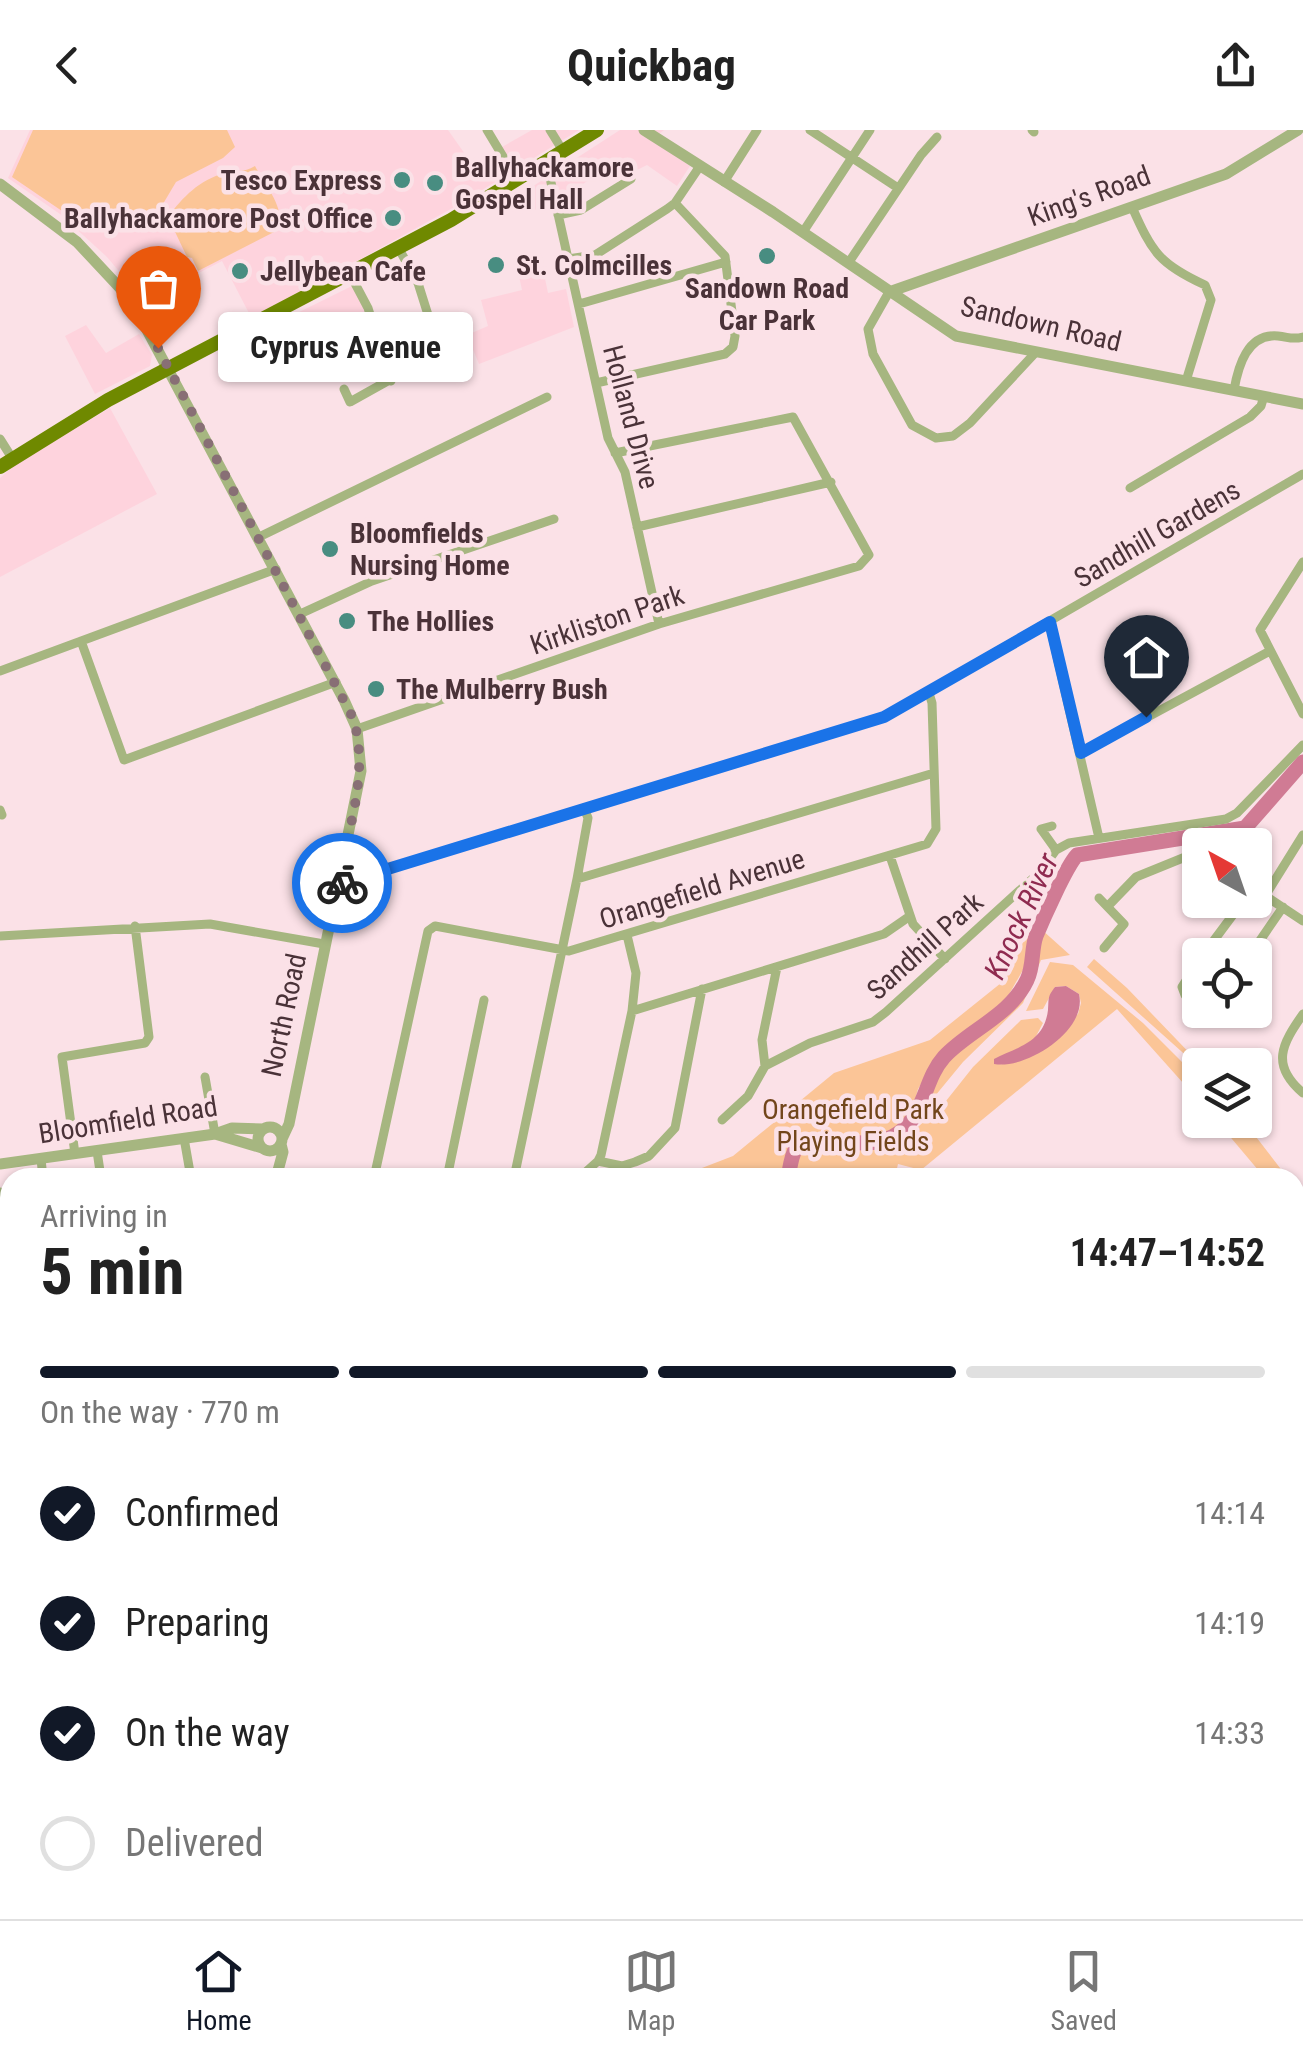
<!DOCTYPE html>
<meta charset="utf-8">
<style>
body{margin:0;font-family:"Roboto Condensed",sans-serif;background:#f6f6f6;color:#222;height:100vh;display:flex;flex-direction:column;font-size:38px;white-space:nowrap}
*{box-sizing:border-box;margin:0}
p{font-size:32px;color:#767676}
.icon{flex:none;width:55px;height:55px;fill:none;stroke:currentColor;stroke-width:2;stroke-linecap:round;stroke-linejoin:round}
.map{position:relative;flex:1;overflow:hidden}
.sheet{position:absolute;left:0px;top:1038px;width:1305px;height:752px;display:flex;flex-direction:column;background:#fff;border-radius:30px 30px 0 0;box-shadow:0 2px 8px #0004}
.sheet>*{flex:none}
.needle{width:65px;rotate:320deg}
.buttons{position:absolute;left:1182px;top:698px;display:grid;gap:20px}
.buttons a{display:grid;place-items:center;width:90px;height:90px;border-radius:10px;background:#fff;box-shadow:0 2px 8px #0004;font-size:50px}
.pin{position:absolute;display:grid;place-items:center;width:85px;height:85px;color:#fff;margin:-102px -42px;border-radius:50% 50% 50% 0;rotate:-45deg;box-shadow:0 0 10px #0007}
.pin .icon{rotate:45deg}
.courier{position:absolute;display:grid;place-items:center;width:100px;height:100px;margin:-50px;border:8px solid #1a73e8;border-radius:50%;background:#fff;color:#222;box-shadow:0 2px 12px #0007}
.bubble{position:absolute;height:70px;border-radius:10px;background:#fff;box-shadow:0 2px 8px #0004;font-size:32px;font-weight:700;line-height:70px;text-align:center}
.headline em{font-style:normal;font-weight:700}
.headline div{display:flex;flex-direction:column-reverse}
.headline{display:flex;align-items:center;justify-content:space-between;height:170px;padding:0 40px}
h1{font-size:65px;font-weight:700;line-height:75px}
.bar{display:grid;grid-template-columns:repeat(4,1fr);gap:15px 10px;align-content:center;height:120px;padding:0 40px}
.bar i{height:12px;border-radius:8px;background:#e0e0e0}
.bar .on{background:#111827}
.bar p{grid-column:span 4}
ol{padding:0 40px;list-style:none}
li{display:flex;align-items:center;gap:30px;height:110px}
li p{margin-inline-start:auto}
li .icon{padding:10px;border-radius:50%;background:#111827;color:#fff;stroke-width:4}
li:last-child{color:#767676}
li i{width:55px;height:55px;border:5px solid #e0e0e0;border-radius:50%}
header{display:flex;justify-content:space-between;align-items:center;height:130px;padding:0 40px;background:#fff;font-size:45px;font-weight:700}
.tabs{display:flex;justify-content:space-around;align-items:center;height:140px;border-top:2px solid #e0e0e0;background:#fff;font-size:28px;color:#767676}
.tabs a{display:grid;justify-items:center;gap:5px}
.tabs .on{color:#111827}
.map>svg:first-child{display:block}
</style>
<header><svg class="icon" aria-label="back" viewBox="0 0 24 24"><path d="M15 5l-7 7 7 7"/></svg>Quickbag<svg class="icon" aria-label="share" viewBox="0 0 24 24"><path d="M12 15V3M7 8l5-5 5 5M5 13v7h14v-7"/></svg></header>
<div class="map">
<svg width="1303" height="1789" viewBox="0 0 1303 1789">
<rect width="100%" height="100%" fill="#fbe1e7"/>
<!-- built -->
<path fill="#fed3dd" d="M30,0h418l24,34 60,-34h47l-121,75 -206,114 -30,-58 -78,40 -37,-44 -47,-43 -52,-36z
M620,0h44l-12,9 38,27 -13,20 -30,-21 -24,12 -10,-14 -60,42 -24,6 -5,-19z
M543,139l5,24 18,-4 8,38 -95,37 -12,-29 21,-9 -7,-26 41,-10 -3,-14z
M358,153l14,28 -25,12 -6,18 8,21 -31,13 -24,1 -25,-49z
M86,195l20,28 33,-19 13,21 -2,11 -55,28 -30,-58z
M110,278l47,86 -157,83v-99l16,-14z
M1295,1446l8,3v239l-8,20z
M1146,1780h121l-4,9h-116z"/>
<!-- green -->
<path fill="#fbc597" d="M33,0h194l8,17 -12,11 -47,24 -19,32 -17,5 -47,-2 -13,10 -18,-16 -50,-34z
M255,36c10,19 34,46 21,65l-78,40 -6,-13 -5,-1 -19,-40c15,-20 31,-37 57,-44 11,-3 18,0 30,-7z
M1041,799l29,26 -29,5 -18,43 -60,59 -42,51c20,-70 61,-69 99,-118 15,-18 17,-44 21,-66z
M1036,800l-8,31 -21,37 -74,66 -15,25 -13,50 41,-38 27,-34 48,-47 17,-2 5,5 -9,17 -35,26 79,-52 3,-11 -2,-9 -13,-8 -11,1 -12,22 -17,2 24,-49 23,3 70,58 57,57v22l-83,-93 -196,161 -23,-6 -3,13 -219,1 57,-22 101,-83 96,-33 71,-57 25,-46z
M1094,829l33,29 74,77 -1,3 -113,-101z
M1216,990h27l44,57h-23z
M1297,1064l6,14v371l-8,-3z
M0,1508l10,3v148h-10z
M554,1780h321v9h-307z"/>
<!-- water -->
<path fill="#d07b94" d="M1066,856l13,8c9,37 -54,76 -85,70v-5c23,-12 50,-16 54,-49 1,-11 -1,-13 7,-23z"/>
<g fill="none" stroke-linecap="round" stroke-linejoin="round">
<!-- river -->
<path stroke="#d07b94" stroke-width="15" d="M788,1048c2,-10 3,-22 8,-30 18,-26 83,21 117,-30 13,-19 15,-43 31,-61 25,-27 66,-41 83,-77 7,-14 4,-30 9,-44 7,-17 30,-69 41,-81l168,-27 58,-66
M0,1521l10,3"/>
<!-- minor -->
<path stroke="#a6b680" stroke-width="9" d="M487,0l30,50
M550,0l13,21
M810,0l88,58
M1032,0l2,2
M542,34l8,14 58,260 17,34 34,152
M724,52l33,-52
M1132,77c20,45 27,57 73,78l6,15 -25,81
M558,85l23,-5 50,-31
M803,102l67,-102
M399,119l19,34 22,70
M568,129l27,-4 72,-46 8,-6 25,-37
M849,132l72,-107 16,-18
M350,144l18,34 23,73
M889,162l-21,37 5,25 39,71 24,13 17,-2 17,-13 66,-71
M579,174l147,-42
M596,253l129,-29 8,-7 2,-11 -10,-80 -50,-53
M344,259l6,13 111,-62
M1234,260c4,-23 13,-57 44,-54 11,1 14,4 25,1
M0,309l12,19
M1130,358l120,-71 11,-11 3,-10
M637,397l194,-45
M259,407l288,-140
M1303,432l-43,68 43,84
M300,484l72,-33 182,-62
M1049,492l50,216
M81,511l43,119 212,-78
M0,541l276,-102
M357,599l302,-105 200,-58 10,-11 -76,-138 -178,36
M1081,623l189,-102
M0,680l2,5
M1052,696l-11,3 15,21
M890,726l23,68 32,35
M577,749l357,-106
M337,755l547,-168 419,-243
M1255,759l48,32
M1265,766l38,-61
M1099,768l25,26 -20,24
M1108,776l28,-29 64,-26
M0,806l210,-12 114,20
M1203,825l41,-55
M1250,825l33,-48
M1200,829l-18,28 3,8 15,11
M632,881l252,-77 26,-18
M1303,884c-21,30 -33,51 0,79
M765,936l-3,-26 15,-73
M205,947l10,57
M722,990l26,-24 17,-30 45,-23 63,-21 13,-10 155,-141 15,-21 13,-7 157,-24 11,-6 66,-68
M184,1008l7,40
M97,1021l4,27
M75,1024l-13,-97 83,-14 4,-6 -14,-111
M41,1029l2,19
M598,1031l24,5 13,-4 14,-6 26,-28 27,-139
M374,1048l54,-247 7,-5 134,25 358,-107 9,-15 -4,-126 -3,-10
M447,1048l37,-178
M514,1048l63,-299 11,-61 -4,-10
M579,1048l19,-17 3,-6 31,-144 4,-38 -9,-38
M0,1062l10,76
M0,1256h10
M0,1303l10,-1
M0,1359h10
M0,1409l10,-1
M0,1442v9
M0,1701h10
M1,1771l2,-16
M107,1780l1,9
M370,1780l1,9
M878,1780l1,9
M983,1780l1,9
M1087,1780l1,9"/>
<!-- tertiary -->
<path stroke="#a6b680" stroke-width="11" d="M644,0l129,82 183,124 347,68
M0,54l77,58 43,46 19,27 205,385 13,29 4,42 -72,353 -7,15
M889,162l337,-118 72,-44
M258 1009a12 12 0 1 1 24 0a12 12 0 1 1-24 0Z
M215,1004l47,14
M0,1034l215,-30 17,-6 32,1
M276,1048l7,-26 -2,-8
M276,1780l1,9"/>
<!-- primary -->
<path stroke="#6f8900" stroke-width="14" d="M0,337l108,-67 343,-180 146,-90"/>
</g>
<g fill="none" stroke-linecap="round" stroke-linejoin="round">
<!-- done -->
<path stroke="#886f75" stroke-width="10" stroke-dasharray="0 18" d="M158,218l195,370c17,55 -5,112 -16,166l5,-1"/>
<!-- route -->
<path stroke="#1a73e8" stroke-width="12" d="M342,753l542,-166 166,-95 31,131 65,-36"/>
</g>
<!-- markers -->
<g fill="#488d81" stroke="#fbe1e7" stroke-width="4">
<circle cx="402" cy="50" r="10"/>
<circle cx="435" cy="53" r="10"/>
<circle cx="393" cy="88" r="10"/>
<circle cx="767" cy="126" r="10"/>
<circle cx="496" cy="135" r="10"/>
<circle cx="240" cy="141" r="10"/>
<circle cx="330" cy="419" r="10"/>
<circle cx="347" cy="491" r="10"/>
<circle cx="376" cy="559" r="10"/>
</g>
<g text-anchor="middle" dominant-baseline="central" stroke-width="9" stroke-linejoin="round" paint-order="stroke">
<!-- poi labels -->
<g font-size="28" font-weight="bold" fill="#4a3238" stroke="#fbe1e7" text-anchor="start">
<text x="455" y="37">Ballyhackamore<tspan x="455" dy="32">Gospel Hall</tspan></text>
<text x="382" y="50" text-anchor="end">Tesco Express</text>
<text x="373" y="88" text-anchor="end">Ballyhackamore Post Office</text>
<text x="516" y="135">St. Colmcilles</text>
<text x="260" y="141">Jellybean Cafe</text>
<text x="767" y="158" text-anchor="middle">Sandown Road<tspan x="767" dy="32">Car Park</tspan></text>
<text x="350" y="403">Bloomfields<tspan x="350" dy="32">Nursing Home</tspan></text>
<text x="367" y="491">The Hollies</text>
<text x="396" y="559">The Mulberry Bush</text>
</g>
<!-- street labels -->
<g font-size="28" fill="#4a3238" stroke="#fbe1e7">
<text transform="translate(1089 66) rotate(-20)">King's Road</text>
<text transform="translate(1041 194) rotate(13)">Sandown Road</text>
<text transform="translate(631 287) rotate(75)">Holland Drive</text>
<text transform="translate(1157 404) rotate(-30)">Sandhill Gardens</text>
<text transform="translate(607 490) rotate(-19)">Kirkliston Park</text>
<text transform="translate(702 759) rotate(-17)">Orangefield Avenue</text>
<text transform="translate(925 816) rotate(-42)">Sandhill Park</text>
<text transform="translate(284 885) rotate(-78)">North Road</text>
<text transform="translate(128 990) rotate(-9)">Bloomfield Road</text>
</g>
<!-- park labels -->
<g font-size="28" fill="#72461b" stroke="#fbe1e7">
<text x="853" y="979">Orangefield Park<tspan x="853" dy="32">Playing Fields</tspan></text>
</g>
<!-- water labels -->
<g font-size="30" font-style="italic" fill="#8f2b50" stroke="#fbe1e7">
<text transform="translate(1021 786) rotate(-65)">Knock River</text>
</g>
</g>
</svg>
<div class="buttons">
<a><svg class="needle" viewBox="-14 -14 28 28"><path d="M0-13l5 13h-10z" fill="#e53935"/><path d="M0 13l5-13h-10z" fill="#767676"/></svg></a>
<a><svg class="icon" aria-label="locate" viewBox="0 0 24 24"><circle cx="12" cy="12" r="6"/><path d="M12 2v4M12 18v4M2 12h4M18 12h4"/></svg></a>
<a><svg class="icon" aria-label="layers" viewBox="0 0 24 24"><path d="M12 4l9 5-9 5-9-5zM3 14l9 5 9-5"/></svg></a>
</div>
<div class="pin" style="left:158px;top:218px;background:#ea580c"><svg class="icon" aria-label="bag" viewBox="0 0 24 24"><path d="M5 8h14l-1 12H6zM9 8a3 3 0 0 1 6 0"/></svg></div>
<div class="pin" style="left:1146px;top:587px;background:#1f2937"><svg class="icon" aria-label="home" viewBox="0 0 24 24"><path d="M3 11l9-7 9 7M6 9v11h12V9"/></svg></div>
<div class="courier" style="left:342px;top:753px"><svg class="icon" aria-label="bike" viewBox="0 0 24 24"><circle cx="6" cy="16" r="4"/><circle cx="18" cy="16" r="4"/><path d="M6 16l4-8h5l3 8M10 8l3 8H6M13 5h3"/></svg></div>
<div class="bubble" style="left:218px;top:182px;width:255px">Cyprus Avenue</div>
<section class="sheet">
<div class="headline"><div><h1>5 min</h1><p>Arriving in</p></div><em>14:47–14:52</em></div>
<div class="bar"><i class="on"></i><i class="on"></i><i class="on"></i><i></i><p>On the way · 770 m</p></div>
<ol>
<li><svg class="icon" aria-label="check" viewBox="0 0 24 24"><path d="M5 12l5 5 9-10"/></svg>Confirmed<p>14:14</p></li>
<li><svg class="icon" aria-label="check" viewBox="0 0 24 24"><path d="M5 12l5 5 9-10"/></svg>Preparing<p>14:19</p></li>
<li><svg class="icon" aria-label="check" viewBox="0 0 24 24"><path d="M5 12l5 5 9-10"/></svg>On the way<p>14:33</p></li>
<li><i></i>Delivered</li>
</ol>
</section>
</div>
<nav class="tabs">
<a class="on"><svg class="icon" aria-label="home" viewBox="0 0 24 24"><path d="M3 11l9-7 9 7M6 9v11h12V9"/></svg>Home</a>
<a><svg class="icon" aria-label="map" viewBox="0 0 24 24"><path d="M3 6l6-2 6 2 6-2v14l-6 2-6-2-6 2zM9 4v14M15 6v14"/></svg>Map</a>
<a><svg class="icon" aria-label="saved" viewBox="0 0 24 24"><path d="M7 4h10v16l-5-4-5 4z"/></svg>Saved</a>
</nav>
